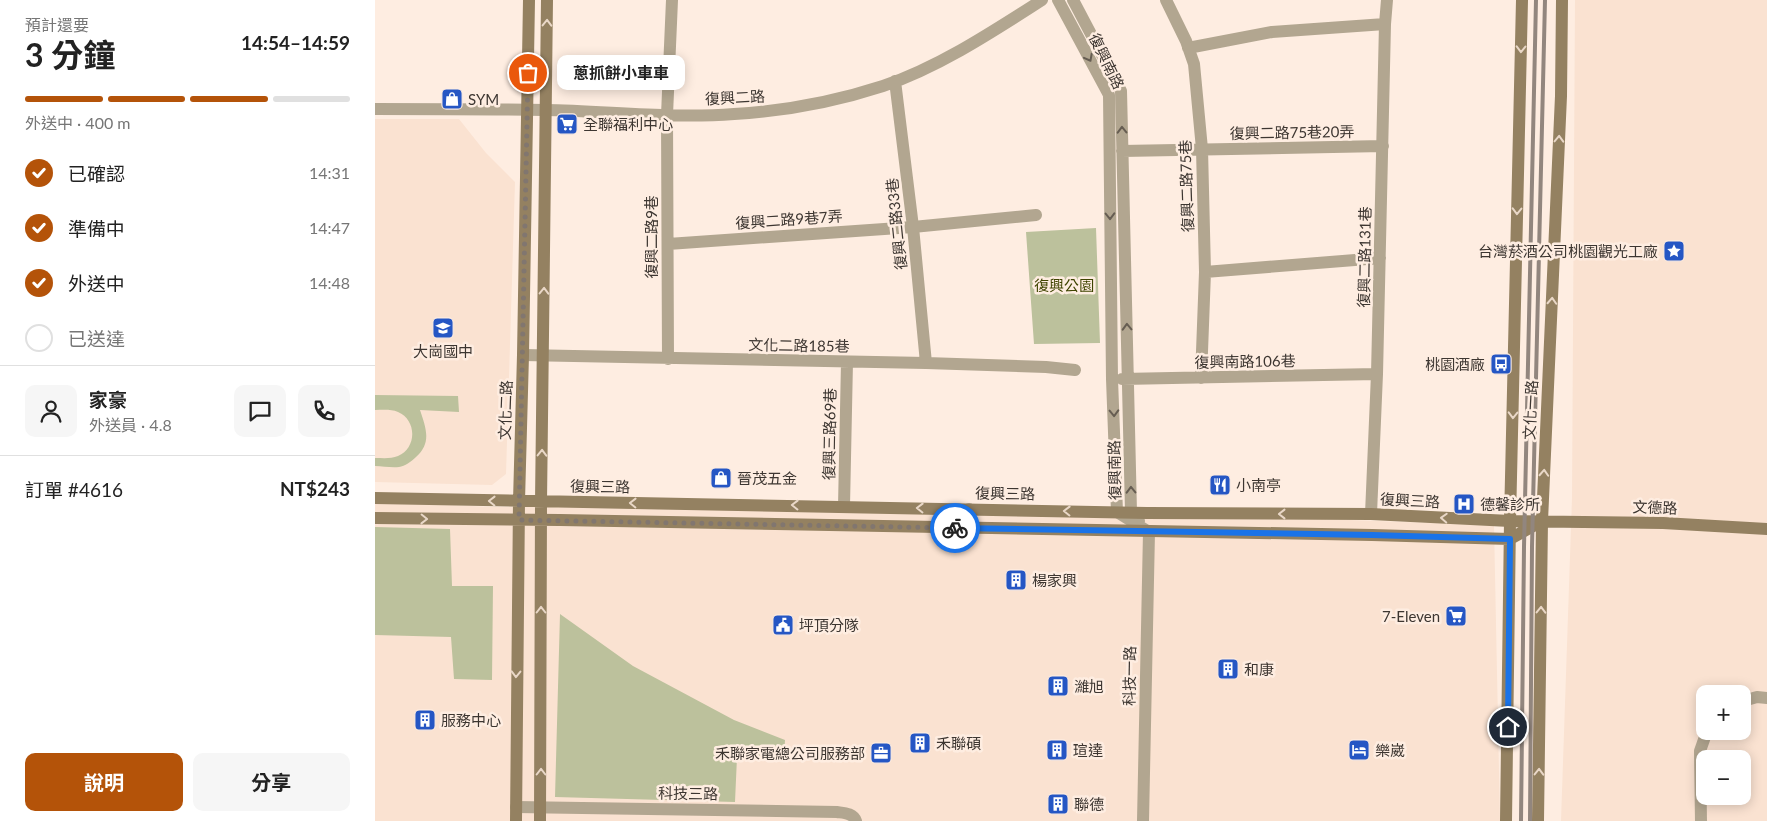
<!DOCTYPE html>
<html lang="zh-TW">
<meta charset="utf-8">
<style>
body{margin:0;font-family:Lato,"Noto Sans TC",sans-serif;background:#f6f6f6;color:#222;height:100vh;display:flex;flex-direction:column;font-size:19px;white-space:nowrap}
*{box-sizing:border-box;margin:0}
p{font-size:16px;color:#767676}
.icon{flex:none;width:28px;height:28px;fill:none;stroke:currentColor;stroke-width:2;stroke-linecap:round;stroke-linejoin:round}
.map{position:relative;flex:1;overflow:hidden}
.details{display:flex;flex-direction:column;background:#fff;width:375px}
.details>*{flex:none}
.buttons{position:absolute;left:1321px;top:685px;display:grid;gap:10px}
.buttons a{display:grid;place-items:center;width:55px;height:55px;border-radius:10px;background:#fff;box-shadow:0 2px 12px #0003;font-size:25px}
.pin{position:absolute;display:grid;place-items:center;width:42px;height:42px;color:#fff;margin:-21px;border:2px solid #fff;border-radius:50%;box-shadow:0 1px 5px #0007}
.courier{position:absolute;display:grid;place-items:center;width:50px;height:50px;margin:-25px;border:4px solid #1a73e8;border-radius:50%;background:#fff;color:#222;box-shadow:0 1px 6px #0007}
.bubble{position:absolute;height:35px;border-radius:10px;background:#fff;box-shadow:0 2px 12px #0003;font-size:16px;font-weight:700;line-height:35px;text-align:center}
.overview em{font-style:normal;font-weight:700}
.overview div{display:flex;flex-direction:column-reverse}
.overview{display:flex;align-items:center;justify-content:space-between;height:85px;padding:0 25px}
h1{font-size:32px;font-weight:700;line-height:38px}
.bar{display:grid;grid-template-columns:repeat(4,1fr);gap:8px 5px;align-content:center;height:60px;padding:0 25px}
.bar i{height:6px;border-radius:4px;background:#e0e0e0}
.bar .current{background:#b45309}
.bar p{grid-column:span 4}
.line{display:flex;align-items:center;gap:12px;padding:0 25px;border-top:1px solid #e0e0e0}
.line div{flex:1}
.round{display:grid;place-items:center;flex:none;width:52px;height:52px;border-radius:10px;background:#f6f6f6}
ol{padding:0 25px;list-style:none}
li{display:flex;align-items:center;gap:15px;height:55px}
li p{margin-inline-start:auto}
li .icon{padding:5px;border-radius:50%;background:#b45309;color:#fff;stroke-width:4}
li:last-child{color:#767676}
li i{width:28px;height:28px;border:2px solid #e0e0e0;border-radius:50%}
.button{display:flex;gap:10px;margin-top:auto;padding:10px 25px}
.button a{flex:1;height:58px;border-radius:10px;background:#b45309;color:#fff;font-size:20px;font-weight:700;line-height:58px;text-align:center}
.button a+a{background:#f6f6f6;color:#222}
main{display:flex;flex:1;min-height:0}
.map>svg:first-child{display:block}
</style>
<main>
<section class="details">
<div class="overview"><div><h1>3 分鐘</h1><p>預計還要</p></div><em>14:54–14:59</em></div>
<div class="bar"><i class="current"></i><i class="current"></i><i class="current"></i><i></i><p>外送中 · 400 m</p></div>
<ol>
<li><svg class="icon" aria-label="check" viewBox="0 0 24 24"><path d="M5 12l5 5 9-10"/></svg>已確認<p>14:31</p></li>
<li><svg class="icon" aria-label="check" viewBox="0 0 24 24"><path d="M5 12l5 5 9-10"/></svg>準備中<p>14:47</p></li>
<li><svg class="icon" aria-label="check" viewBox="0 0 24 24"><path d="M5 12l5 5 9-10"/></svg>外送中<p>14:48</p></li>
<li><i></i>已送達</li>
</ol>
<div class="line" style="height:90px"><a class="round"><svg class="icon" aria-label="person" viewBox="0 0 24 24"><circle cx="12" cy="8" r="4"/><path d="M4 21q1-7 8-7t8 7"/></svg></a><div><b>家豪</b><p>外送員 · 4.8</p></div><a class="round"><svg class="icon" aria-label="chat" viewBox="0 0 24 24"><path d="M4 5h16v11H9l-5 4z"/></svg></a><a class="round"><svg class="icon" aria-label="phone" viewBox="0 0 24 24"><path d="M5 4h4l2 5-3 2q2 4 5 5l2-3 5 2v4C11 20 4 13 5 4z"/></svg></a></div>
<div class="line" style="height:65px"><div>訂單 #4616</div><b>NT$243</b></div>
<div class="button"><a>說明</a><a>分享</a></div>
</section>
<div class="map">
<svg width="1392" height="821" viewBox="0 0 1392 821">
<rect width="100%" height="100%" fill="#feede1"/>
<!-- built -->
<path fill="#fae2d1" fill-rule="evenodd" d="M1200,0h192v821h-206l11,-323zM1330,694h38v37h-38zM1330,759h38v37h-38z
M0,119h84l27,34 29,29 -9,292 -14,11 -117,-3z
M0,501l117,6 352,-1 273,6 377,13 6,296h-1125z"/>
<!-- green -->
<path fill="#bcc19c" d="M721,228l4,115 -66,1 -8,-112z
M0,395l83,1 1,16 -39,-2c6,18 12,33 -4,47 -5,5 -11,9 -17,10 -8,1 -16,-1 -24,-1v-8c8,0 16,1 23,-2 19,-8 19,-36 0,-44 -7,-3 -15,-2 -23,-2z
M0,527l75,2 2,57h41l-1,94 -38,-1 -3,-42 -76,-2z
M185,614l73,52 101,54 51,20 -1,18 -47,-1 -2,45 -180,-5z"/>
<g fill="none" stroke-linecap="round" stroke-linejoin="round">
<!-- street -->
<path stroke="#b2a690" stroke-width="12" d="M683,0l51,95 3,284 5,133 32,20
M698,0l48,91 10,421 8,9
M791,0l20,41 8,23 8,85 3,123 -4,106
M813,48l84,-16 113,-8
M520,81l18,146 13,136
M0,109c57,0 114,0 170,1 63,1 127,9 189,4 51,-3 100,-12 149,-28 56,-19 109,-54 159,-86
M747,151l261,-5
M293,244l245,-17 123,-12
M830,272l175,-14
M148,355l403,8 120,4 29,3
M293,359l-1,-244 5,-115
M747,379l255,-5
M469,506l3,-144
M996,514l6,-140 8,-350 2,-24
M593,528l1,-19
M1368,701l14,-4 10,1
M141,807l321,5c7,1 16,1 19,9
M768,821l6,-289
M1326,821l-1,-70 7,-20"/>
<!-- secondary -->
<path stroke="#948161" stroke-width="12" d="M0,498l772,15 224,1 139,7 153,2 104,6
M0,518l185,2 812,15 138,4 32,-18
M141,821l3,-320 4,-146 6,-355
M165,821l1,-319 6,-502
M1131,821l4,-300 12,-521
M1163,821l4,-300 19,-425 1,-96"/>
<!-- rail -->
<path stroke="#92867e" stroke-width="4" d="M1146,821l3,-274 12,-547
M1155,821l2,-274 13,-547"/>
</g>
<!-- one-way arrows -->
<defs><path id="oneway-chevron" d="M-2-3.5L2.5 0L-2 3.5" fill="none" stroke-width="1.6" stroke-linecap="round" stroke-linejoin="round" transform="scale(1.25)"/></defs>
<g stroke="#e9d7c7">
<use href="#oneway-chevron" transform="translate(172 23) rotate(-89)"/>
<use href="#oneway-chevron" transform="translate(1146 49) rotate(91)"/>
<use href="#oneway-chevron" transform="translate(1184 139) rotate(-88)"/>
<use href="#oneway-chevron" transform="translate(1142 211) rotate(91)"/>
<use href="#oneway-chevron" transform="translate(169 291) rotate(-89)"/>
<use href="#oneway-chevron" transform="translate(1177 301) rotate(-87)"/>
<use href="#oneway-chevron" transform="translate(1138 415) rotate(91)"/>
<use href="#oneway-chevron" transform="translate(167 453) rotate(-89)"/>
<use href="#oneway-chevron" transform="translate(1169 473) rotate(-87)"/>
<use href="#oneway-chevron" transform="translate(117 501) rotate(-179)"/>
<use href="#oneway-chevron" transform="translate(258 503) rotate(-179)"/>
<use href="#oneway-chevron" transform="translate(420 505) rotate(-179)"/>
<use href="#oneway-chevron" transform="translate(545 508) rotate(-179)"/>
<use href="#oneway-chevron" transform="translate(692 511) rotate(-179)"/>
<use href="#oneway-chevron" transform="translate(907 514) rotate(-180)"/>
<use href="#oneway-chevron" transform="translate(1069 518) rotate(-177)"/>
<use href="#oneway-chevron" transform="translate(49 519) rotate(1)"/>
<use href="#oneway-chevron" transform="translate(166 610) rotate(-90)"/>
<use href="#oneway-chevron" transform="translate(1166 610) rotate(-89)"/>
<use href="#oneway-chevron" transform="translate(141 674) rotate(91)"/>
<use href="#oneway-chevron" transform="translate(166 772) rotate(-90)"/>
<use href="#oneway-chevron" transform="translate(1164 772) rotate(-89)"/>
</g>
<g stroke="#665d52">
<use href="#oneway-chevron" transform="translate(714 58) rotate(62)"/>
<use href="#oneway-chevron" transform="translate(747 130) rotate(-91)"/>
<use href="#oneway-chevron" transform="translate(735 216) rotate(89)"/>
<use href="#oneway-chevron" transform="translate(752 327) rotate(-92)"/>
<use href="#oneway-chevron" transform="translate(739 413) rotate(88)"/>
<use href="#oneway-chevron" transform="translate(756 490) rotate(-91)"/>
</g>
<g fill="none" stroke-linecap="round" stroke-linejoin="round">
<!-- done -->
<path stroke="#81766f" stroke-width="5" stroke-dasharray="0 9" d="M153,73l-9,447 436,8"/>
<!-- route -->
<path stroke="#1a73e8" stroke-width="6" d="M580,528l417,7 138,4 -2,188"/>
</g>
<!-- icons -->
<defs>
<g id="shop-square" transform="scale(1.125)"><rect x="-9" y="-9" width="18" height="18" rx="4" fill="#2556c4" stroke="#feede1"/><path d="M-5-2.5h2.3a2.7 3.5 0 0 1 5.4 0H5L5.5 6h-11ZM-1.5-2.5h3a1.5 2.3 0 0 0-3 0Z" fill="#fff"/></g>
<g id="supermarket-square" transform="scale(1.125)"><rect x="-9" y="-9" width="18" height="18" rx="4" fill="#2556c4" stroke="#feede1"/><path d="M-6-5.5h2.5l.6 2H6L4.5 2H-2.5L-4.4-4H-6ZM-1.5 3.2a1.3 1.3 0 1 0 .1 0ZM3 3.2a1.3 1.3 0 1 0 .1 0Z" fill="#fff"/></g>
<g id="sight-square" transform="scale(1.125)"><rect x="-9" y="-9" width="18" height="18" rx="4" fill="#2556c4" stroke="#feede1"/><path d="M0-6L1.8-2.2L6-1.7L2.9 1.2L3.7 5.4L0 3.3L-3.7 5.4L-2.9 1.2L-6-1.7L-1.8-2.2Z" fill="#fff"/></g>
<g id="school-square" transform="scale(1.125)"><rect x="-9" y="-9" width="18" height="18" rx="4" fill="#2556c4" stroke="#feede1"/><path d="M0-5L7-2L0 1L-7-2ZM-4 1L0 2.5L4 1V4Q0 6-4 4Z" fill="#fff"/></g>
<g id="bus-square" transform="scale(1.125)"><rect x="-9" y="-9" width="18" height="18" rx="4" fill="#2556c4" stroke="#feede1"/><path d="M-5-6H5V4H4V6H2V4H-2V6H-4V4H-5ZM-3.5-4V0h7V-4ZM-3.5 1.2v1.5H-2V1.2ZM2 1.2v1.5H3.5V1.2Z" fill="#fff"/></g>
<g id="restaurant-square" transform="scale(1.125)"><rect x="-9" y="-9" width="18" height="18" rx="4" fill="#2556c4" stroke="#feede1"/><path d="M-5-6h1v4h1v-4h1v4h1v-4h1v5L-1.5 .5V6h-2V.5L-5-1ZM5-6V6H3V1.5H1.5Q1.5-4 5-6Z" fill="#fff"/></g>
<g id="hospital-square" transform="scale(1.125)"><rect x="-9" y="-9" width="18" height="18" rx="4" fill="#2556c4" stroke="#feede1"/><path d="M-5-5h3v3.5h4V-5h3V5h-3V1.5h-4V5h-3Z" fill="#fff"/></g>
<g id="building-square" transform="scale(1.125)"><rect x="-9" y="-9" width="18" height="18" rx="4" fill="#2556c4" stroke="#feede1"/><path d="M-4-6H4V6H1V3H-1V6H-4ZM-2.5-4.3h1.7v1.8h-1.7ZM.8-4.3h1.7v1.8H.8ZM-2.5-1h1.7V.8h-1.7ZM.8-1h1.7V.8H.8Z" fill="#fff"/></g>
<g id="civic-square" transform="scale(1.125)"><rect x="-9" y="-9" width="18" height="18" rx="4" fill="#2556c4" stroke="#feede1"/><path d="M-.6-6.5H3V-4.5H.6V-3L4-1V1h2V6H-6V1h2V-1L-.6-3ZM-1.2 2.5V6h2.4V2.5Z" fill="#fff"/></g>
<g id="hotel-square" transform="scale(1.125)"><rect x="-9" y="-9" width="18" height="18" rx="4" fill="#2556c4" stroke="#feede1"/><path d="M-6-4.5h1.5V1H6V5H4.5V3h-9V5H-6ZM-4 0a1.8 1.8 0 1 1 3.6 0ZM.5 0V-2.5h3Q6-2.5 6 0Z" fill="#fff"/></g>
<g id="office-square" transform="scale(1.125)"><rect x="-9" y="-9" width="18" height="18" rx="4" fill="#2556c4" stroke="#feede1"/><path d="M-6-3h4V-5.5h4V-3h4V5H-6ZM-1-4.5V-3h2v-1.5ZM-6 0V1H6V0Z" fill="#fff"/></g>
</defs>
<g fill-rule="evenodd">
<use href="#shop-square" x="77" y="99"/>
<use href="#supermarket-square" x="192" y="124"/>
<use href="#sight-square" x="1299" y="251"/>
<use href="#school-square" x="68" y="328"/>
<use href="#bus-square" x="1126" y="364"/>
<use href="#shop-square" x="346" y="478"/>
<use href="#restaurant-square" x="845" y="485"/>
<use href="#hospital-square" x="1089" y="504"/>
<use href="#building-square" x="641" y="580"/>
<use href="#supermarket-square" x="1081" y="616"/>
<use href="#civic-square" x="408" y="625"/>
<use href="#building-square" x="853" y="669"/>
<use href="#building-square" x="683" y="686"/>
<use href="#building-square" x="50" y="720"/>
<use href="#building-square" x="545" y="743"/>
<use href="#building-square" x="682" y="750"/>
<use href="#hotel-square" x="984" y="750"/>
<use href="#office-square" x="506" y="753"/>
<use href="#building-square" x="683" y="804"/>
</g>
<g text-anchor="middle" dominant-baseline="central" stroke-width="5" stroke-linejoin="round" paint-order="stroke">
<!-- street labels -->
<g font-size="15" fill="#3d3631" stroke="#feede1">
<text transform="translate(732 61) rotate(64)">復興南路</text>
<text transform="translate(360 97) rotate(-3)">復興二路</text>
<text transform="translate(917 132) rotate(-1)">復興二路75巷20弄</text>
<text transform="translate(811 186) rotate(-92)">復興二路75巷</text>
<text transform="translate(414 219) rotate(-4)">復興二路9巷7弄</text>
<text transform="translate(521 224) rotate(-96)">復興二路33巷</text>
<text transform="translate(276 237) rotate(-90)">復興二路9巷</text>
<text transform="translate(989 257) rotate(-89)">復興二路131巷</text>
<text transform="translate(424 345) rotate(1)">文化二路185巷</text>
<text transform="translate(870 361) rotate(-1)">復興南路106巷</text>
<text transform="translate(130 410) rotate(-88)">文化二路</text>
<text transform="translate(1155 410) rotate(-87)">文化一路</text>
<text transform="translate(454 434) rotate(-89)">復興三路69巷</text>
<text transform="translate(739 470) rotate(-91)">復興南路</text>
<text transform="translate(225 486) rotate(1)">復興三路</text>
<text transform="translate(630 493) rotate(1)">復興三路</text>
<text transform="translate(1035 500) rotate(3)">復興三路</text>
<text transform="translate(1280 507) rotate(2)">文德路</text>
<text transform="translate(754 676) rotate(-89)">科技一路</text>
<text transform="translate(313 793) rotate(1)">科技三路</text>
</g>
<!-- poi labels -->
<g font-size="15" fill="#3d3631" stroke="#feede1" text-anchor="start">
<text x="93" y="99">SYM</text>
<text x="208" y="124">全聯福利中心</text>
<text x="1283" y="251" text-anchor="end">台灣菸酒公司桃園觀光工廠</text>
<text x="68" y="351" text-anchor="middle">大崗國中</text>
<text x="1110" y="364" text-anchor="end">桃園酒廠</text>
<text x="362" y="478">晉茂五金</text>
<text x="861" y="485">小南亭</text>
<text x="1105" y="504">德馨診所</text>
<text x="657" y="580">楊家興</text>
<text x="1065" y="616" text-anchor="end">7-Eleven</text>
<text x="424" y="625">坪頂分隊</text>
<text x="869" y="669">和康</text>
<text x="699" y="686">濰旭</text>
<text x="66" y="720">服務中心</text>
<text x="561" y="743">禾聯碩</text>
<text x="698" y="750">瑄達</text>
<text x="1000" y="750">樂崴</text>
<text x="490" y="753" text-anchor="end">禾聯家電總公司服務部</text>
<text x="699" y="804">聯德</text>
</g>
<!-- park labels -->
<g font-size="15" fill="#3f4400" stroke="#feede1">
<text x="689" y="285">復興公園</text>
</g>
</g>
</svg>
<div class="buttons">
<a>+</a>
<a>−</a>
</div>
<div class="pin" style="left:153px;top:73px;background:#ea580c"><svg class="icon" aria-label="bag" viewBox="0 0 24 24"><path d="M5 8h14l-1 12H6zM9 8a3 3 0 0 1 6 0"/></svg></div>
<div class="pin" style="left:1133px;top:727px;background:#1f2937"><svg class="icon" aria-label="home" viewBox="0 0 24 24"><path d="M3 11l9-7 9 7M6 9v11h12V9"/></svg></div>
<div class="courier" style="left:580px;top:528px"><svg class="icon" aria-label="bike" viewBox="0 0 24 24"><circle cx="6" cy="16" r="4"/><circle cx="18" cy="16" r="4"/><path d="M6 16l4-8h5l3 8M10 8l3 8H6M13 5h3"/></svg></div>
<div class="bubble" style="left:182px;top:55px;width:128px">蔥抓餅小車車</div>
</div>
</main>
